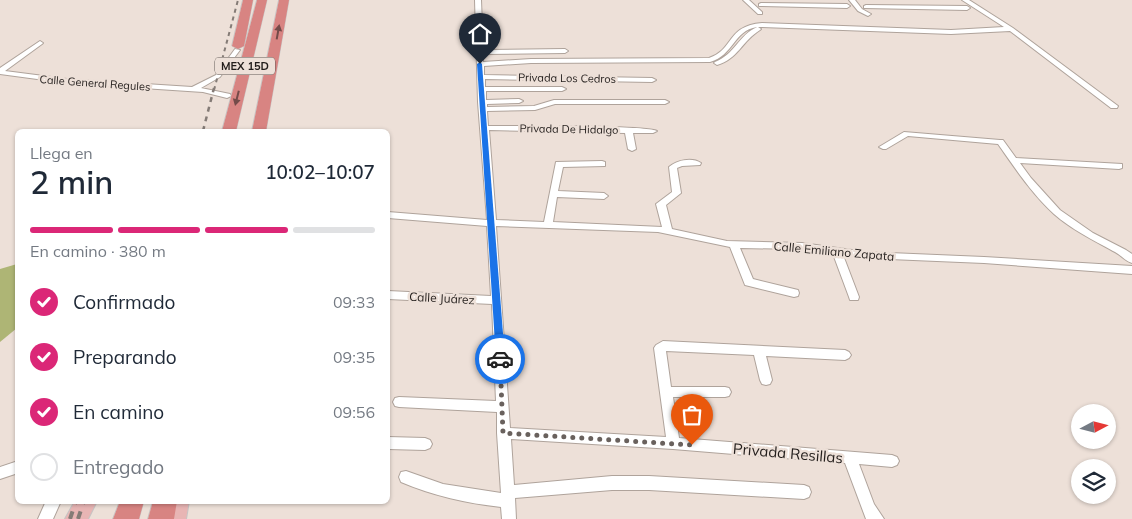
<!DOCTYPE html>
<html lang="es">
<meta charset="utf-8">
<style>
body{margin:0;font-family:Mulish,sans-serif;background:#f2f2f3;color:#1f2937;height:100vh;display:flex;flex-direction:column;font-size:19px;white-space:nowrap}
*{box-sizing:border-box;margin:0}
p{font-size:16px;color:#747a83}
.icon{flex:none;width:28px;height:28px;fill:none;stroke:currentColor;stroke-width:2;stroke-linecap:round;stroke-linejoin:round}
.map{position:relative;flex:1;overflow:hidden}
.details{position:absolute;left:15px;top:129px;width:375px;height:375px;display:flex;flex-direction:column;background:#fff;border-radius:8px;box-shadow:0 1px 4px #0004}
.details>*{flex:none}
.needle{width:32px;rotate:83deg}
.buttons{position:absolute;left:1071px;top:404px;display:grid;gap:10px}
.buttons a{display:grid;place-items:center;width:45px;height:45px;border-radius:50%;background:#fff;box-shadow:0 1px 4px #0004;font-size:25px}
.pin{position:absolute;display:grid;place-items:center;width:42px;height:42px;color:#fff;margin:-51px -21px;border-radius:50% 50% 50% 0;rotate:-45deg;box-shadow:0 0 5px #0007}
.pin .icon{rotate:45deg}
.courier{position:absolute;display:grid;place-items:center;width:50px;height:50px;margin:-25px;border:4px solid #1a73e8;border-radius:50%;background:#fff;color:#222;box-shadow:0 1px 6px #0007}
.summary em{font-style:normal;font-weight:600}
.summary div{display:flex;flex-direction:column-reverse}
.summary{display:flex;align-items:center;justify-content:space-between;height:85px;padding:0 15px}
h1{font-size:32px;font-weight:600;line-height:38px}
.bar{display:grid;grid-template-columns:repeat(4,1fr);gap:8px 5px;align-content:center;height:60px;padding:0 15px}
.bar i{height:6px;border-radius:4px;background:#e0e1e3}
.bar .selected{background:#db2777}
.bar p{grid-column:span 4}
ol{padding:0 15px;list-style:none}
li{display:flex;align-items:center;gap:15px;height:55px}
li p{margin-inline-start:auto}
li .icon{padding:5px;border-radius:50%;background:#db2777;color:#fff;stroke-width:4}
li:last-child{color:#747a83}
li i{width:28px;height:28px;border:2px solid #e0e1e3;border-radius:50%}
.map>svg:first-child{display:block}
</style>
<div class="map">
<svg width="1132" height="519" viewBox="0 0 1132 519">
<rect width="100%" height="100%" fill="#ede0d8"/>
<!-- forest -->
<path fill="#aeb575" d="M17,264v64l-17,14v-73z"/>
<g fill="none" stroke-linecap="round" stroke-linejoin="round">
<!-- street casing -->
<g stroke="#afa39b" stroke-width="2">
<path id="street" d="M475,0h6l2,50 82,-1 3,2 -3,2 -82,1v8l48,-3 178,-1c25,-8 17,-32 53,-35l189,7 53,-3 -42,-27h7l44,28 105,78 -1,2h-6l-101,-77 -59,3 -189,-7h-4l3,2 -1,1c-18,11 -22,29 -43,35l-3,-2 1,-1c19,-7 24,-27 42,-35 -24,4 -23,28 -47,35l-179,1 -47,3v9l168,3 4,2 -4,2 -167,-3v8h77l4,2 -4,2h-76v9l33,-1 4,2 -4,2 -32,1v3l47,-1 20,-6h111l4,2 -4,2h-110l-20,6 -48,1 1,15c22,0 161,-1 169,5l-4,2h-20l3,16 -4,2 -4,-2 -3,-16 -136,-3 7,90 48,2 12,-60 46,-1 3,1v4l-42,1 -5,24 46,2 4,3 -4,3 -47,-2 -4,25 109,5 -6,-23 16,-12 -3,-25c8,-7 23,-10 32,-4l-1,2 -18,1 -5,2 4,25 -15,12 6,24 55,12 75,2 64,9 118,5 148,9v8l-148,-11 -118,-5 -23,-3 16,42 -1,3h-8l-1,-3 -16,-43 -31,-5 -62,-1 13,31 45,11 1,3 -1,3 -4,1 -49,-12 -15,-38 -72,-15 -162,-6 14,202 156,9 -12,-89 2,-3 7,-4 182,9 4,2 2,3 -2,3 -4,2 -79,-4 6,24 -2,4 -4,1 -4,-1 -2,-4 -6,-25 -88,-4 5,36h54l4,1 2,4 -2,4 -4,1h-52l6,41 213,17 5,2 2,4 -2,4 -5,2 -33,-3 15,40 10,15h-18l-21,-56 -172,-14 -162,-10 3,46 98,-9h37l155,9 5,2 2,5 -2,5 -5,2 -155,-9h-37l-97,8 1,21h-14l-1,-12c-35,-4 -67,-11 -100,-25l-2,-5 2,-5 5,-1 37,13 58,9 -4,-60v-21l-98,-5 -4,-1 -2,-4 2,-4 4,-1 97,4 -4,-97 -104,-5v-8l103,5 -4,-70 -99,-8v-6l99,8 -9,-118z
M743,0h6l13,12v2h-4z
M849,0h6l7,9 9,5 -3,2 -10,-5z
M761,3l86,1 3,2 -3,2 -88,-2v-2z
M866,5l101,1 3,2 -3,2 -103,-2v-2z
M40,41l3,2 -1,1 -37,27 62,8 125,8 24,-12 19,-26 5,1 -20,27 -19,11 29,6 1,2 -4,2 -24,-6 -136,-9 -67,-9v-6z
M904,132l96,8h3l13,18 106,6v4l-3,1 -99,-6 11,15 29,32 33,23 33,17 6,4v9c-7,-2 -12,-9 -19,-12 -20,-11 -42,-22 -59,-37 -22,-20 -39,-46 -56,-70l-90,-8 -22,13h-3l-4,-2z
M388,437l37,1 5,2 2,4 -2,4 -5,2 -37,-1z
M18,461v12l-18,6v-12z
M46,501h15l-8,18h-15z"/>
</g>
<!-- primary casing -->
<g stroke="#c6c4c4" stroke-width="2">
<path id="primary" d="M75,501h22l-9,18h-23z
M168,501h21l-3,18h-22z"/>
</g>
<!-- highway casing -->
<g stroke="#c6c4c4" stroke-width="1">
<path id="highway" d="M243,0h10l-9,46 -6,3 -6,-3z
M257,0h10l-31,131h-14z
M279,0h10l-23,131h-14z
M120,501h24l-5,18h-26z
M153,501h24l-3,18h-26z"/>
</g>
<!-- street -->
<use href="#street" fill="#fff" fill-rule="evenodd"/>
<!-- primary -->
<use href="#primary" fill="#e8b5b4" fill-rule="evenodd"/>
<!-- highway -->
<use href="#highway" fill="#d88482" fill-rule="evenodd"/>
<!-- rail-far2 -->
<path stroke="#847b76" stroke-width="2" stroke-dasharray="4 4" stroke-linecap="butt" d="M214,90l24,-90"/>
<!-- rail-far1 -->
<path stroke="#847b76" stroke-width="2.5" stroke-dasharray="5 5" stroke-linecap="butt" d="M203,131l11,-43"/>
<!-- rail -->
<path stroke="#847b76" stroke-width="4" stroke-dasharray="8 8" stroke-linecap="butt" d="M70,519l6,-18
M78,519l6,-18"/>
</g>
<!-- one-way arrows -->
<defs><path id="oneway-solid" d="M-6-.8H1V-3.2L6.5 0L1 3.2V.8H-6Z" transform="scale(1.25)"/></defs>
<g fill="#744b49">
<use href="#oneway-solid" transform="translate(278 32) rotate(-80)"/>
<use href="#oneway-solid" transform="translate(237 98) rotate(104)"/>
</g>
<!-- route -->
<path fill="#1a73e8" d="M480,62l2,2 23,295 -5,4 -4,-4 -19,-295z"/>
<g fill="none" stroke-linecap="round" stroke-linejoin="round">
<!-- done -->
<path stroke="#69615d" stroke-width="5" stroke-dasharray="0 9" d="M500,359l3,74 189,12"/>
</g>
<g text-anchor="middle" dominant-baseline="central" stroke-width="5" stroke-linejoin="round" paint-order="stroke">
<!-- shield labels -->
<rect fill="#ede0d8" stroke="#5f5854" stroke-width="1" x="215" y="57.5" width="60" height="17" rx="4"/>
<g font-size="11" font-weight="bold" fill="#221d1b">
<text x="245" y="66">MEX 15D</text>
</g>
<!-- far-street labels -->
<g font-size="11" fill="#221d1b" stroke="#ede0d8">
<text transform="translate(567 78) rotate(1)">Privada Los Cedros</text>
<text transform="translate(95 83) rotate(4)">Calle General Regules</text>
<text transform="translate(569 129) rotate(1)">Privada De Hidalgo</text>
</g>
<!-- street labels -->
<g font-size="12" fill="#221d1b" stroke="#ede0d8">
<text transform="translate(834 251) rotate(5)">Calle Emiliano Zapata</text>
<text transform="translate(442 298) rotate(3)">Calle Juárez</text>
</g>
<!-- near-street labels -->
<g font-size="15" fill="#221d1b" stroke="#ede0d8">
<text transform="translate(788 453) rotate(5)">Privada Resillas</text>
</g>
</g>
</svg>
<div class="buttons">
<a><svg class="needle" viewBox="-14 -14 28 28"><path d="M0-13l5 13h-10z" fill="#e53935"/><path d="M0 13l5-13h-10z" fill="#747a83"/></svg></a>
<a><svg class="icon" aria-label="layers" viewBox="0 0 24 24"><path d="M12 4l9 5-9 5-9-5zM3 14l9 5 9-5"/></svg></a>
</div>
<div class="pin" style="left:692px;top:445px;background:#ea580c"><svg class="icon" aria-label="bag" viewBox="0 0 24 24"><path d="M5 8h14l-1 12H6zM9 8a3 3 0 0 1 6 0"/></svg></div>
<div class="pin" style="left:480px;top:64px;background:#1f2937"><svg class="icon" aria-label="home" viewBox="0 0 24 24"><path d="M3 11l9-7 9 7M6 9v11h12V9"/></svg></div>
<div class="courier" style="left:500px;top:359px"><svg class="icon" aria-label="car" viewBox="0 0 24 24"><path d="M5 17H2v-5l4-1 3-4h7l3 4 3 1v5h-3M9 17h6M6 11h13"/><circle cx="7" cy="17" r="2"/><circle cx="17" cy="17" r="2"/></svg></div>
<section class="details">
<div class="summary"><div><h1>2 min</h1><p>Llega en</p></div><em>10:02–10:07</em></div>
<div class="bar"><i class="selected"></i><i class="selected"></i><i class="selected"></i><i></i><p>En camino · 380 m</p></div>
<ol>
<li><svg class="icon" aria-label="check" viewBox="0 0 24 24"><path d="M5 12l5 5 9-10"/></svg>Confirmado<p>09:33</p></li>
<li><svg class="icon" aria-label="check" viewBox="0 0 24 24"><path d="M5 12l5 5 9-10"/></svg>Preparando<p>09:35</p></li>
<li><svg class="icon" aria-label="check" viewBox="0 0 24 24"><path d="M5 12l5 5 9-10"/></svg>En camino<p>09:56</p></li>
<li><i></i>Entregado</li>
</ol>
</section>
</div>
